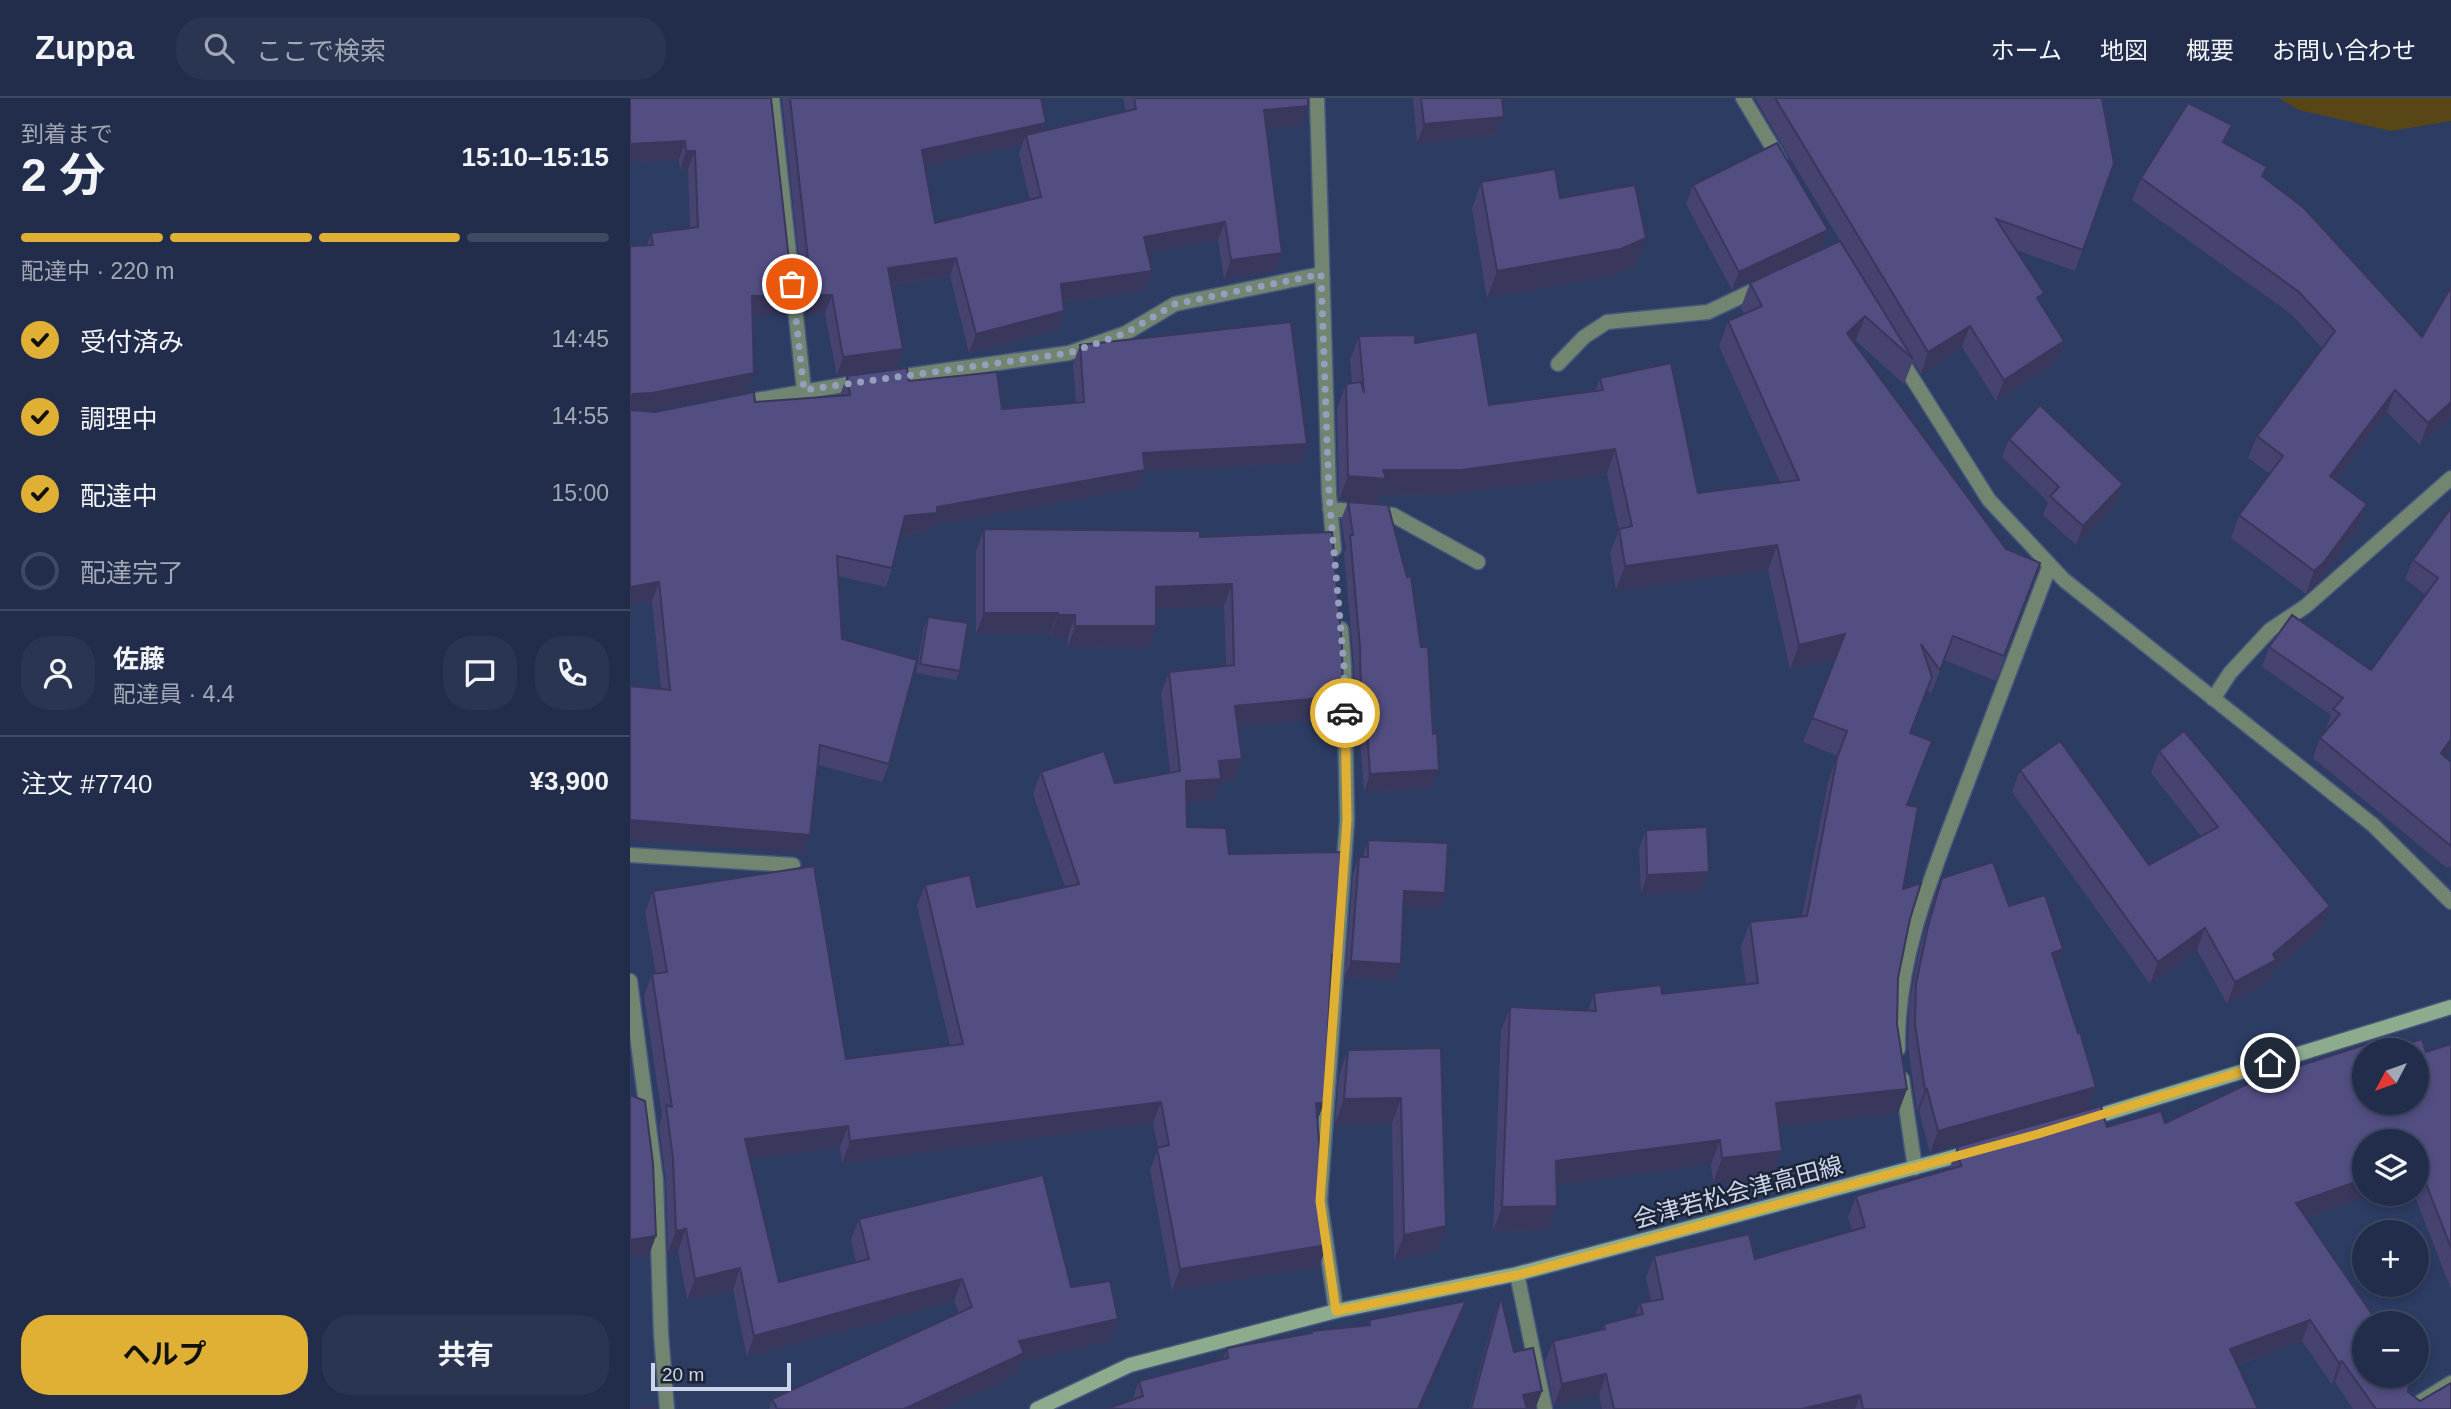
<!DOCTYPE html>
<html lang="ja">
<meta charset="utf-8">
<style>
body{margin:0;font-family:Arial,"Noto Sans JP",sans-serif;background:#293551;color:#f1f3f6;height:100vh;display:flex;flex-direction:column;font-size:26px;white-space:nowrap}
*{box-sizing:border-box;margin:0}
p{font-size:23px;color:#a2a8b5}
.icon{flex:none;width:38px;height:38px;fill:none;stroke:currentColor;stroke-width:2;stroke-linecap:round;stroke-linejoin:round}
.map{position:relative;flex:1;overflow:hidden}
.side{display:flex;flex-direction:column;background:#212d4a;width:630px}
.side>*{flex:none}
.needle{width:46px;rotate:229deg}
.controls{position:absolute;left:1722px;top:940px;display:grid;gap:14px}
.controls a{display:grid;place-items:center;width:77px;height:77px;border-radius:50%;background:#212d4a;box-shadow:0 4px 10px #0003,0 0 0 2px #3e4962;font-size:35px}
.scale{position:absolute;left:21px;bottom:18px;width:140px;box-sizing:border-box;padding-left:7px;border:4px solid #cad5ec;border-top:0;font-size:19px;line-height:24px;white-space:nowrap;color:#cad5ec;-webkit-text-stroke:5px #1d2436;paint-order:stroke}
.pin{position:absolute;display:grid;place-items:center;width:60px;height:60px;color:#fff;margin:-30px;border:4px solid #fff;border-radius:50%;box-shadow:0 2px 7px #0007}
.courier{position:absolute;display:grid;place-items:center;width:70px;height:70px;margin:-35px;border:5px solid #e0b034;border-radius:50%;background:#fff;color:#222;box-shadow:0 2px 9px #0007}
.overview em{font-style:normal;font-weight:700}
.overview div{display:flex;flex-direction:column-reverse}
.overview{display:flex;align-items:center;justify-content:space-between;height:119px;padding:0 21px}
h1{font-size:46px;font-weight:700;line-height:52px}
.bar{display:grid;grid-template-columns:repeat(4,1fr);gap:10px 7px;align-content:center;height:84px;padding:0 21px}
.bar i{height:9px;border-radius:5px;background:#3e4962}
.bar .on{background:#e0b034}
.bar p{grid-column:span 4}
.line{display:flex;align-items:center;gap:18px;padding:0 21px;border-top:2px solid #3e4962}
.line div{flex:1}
.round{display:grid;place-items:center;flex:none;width:74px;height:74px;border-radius:28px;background:#293551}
ol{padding:0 21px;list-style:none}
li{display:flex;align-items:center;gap:21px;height:77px}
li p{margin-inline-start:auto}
li .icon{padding:7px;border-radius:50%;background:#e0b034;color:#111;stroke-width:4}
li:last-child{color:#a2a8b5}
li i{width:38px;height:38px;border:4px solid #3e4962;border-radius:50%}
.button{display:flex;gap:14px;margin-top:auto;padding:14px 21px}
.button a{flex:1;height:80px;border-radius:28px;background:#e0b034;color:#111;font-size:28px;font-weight:700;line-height:80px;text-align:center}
.button a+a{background:#293551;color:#f1f3f6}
header{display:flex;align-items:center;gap:42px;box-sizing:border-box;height:98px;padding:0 35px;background:#212d4a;border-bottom:2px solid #3e4962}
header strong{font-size:33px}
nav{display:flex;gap:38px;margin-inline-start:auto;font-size:24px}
.search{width:490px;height:63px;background:#293551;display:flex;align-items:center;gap:18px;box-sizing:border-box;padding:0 24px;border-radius:28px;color:#a2a8b5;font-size:26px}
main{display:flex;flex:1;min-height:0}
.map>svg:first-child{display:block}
</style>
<header>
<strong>Zuppa</strong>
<div class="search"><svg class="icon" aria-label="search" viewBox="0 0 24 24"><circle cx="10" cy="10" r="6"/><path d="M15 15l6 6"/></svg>ここで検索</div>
<nav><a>ホーム</a><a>地図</a><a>概要</a><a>お問い合わせ</a></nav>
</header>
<main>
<section class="side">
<div class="overview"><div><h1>2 分</h1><p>到着まで</p></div><em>15:10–15:15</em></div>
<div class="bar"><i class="on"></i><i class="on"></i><i class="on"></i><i></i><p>配達中 · 220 m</p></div>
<ol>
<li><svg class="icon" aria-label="check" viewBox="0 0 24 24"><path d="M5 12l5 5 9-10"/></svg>受付済み<p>14:45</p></li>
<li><svg class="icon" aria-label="check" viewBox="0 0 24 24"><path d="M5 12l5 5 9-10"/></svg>調理中<p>14:55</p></li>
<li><svg class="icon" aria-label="check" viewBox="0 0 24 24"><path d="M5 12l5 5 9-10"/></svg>配達中<p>15:00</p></li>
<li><i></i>配達完了</li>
</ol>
<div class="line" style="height:126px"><a class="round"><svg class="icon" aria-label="person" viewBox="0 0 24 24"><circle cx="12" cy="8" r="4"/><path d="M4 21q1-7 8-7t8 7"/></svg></a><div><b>佐藤</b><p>配達員 · 4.4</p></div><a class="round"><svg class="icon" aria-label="chat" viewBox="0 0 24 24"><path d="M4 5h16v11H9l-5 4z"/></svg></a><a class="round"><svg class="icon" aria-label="phone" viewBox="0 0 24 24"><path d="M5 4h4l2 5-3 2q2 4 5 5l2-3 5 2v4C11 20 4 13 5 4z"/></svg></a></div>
<div class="line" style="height:91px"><div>注文 #7740</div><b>¥3,900</b></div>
<div class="button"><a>ヘルプ</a><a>共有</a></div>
</section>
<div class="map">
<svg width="1821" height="1311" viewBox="0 0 1821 1311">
<rect width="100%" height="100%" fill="#2c3c63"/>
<!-- green -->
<path fill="#594617" d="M1649,0h172v23l-60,10 -92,-21z"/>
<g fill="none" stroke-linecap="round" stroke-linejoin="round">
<!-- service casing -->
<g stroke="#48587c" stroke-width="17">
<path id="service" d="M0,757l163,10"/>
</g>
<!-- minor casing -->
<g stroke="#48587c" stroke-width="17">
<path id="minor" d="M142,0l32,292
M687,0l12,396 5,55
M1113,0l37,62
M1269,259l90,143 75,80 309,245 78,77
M928,266l26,-27 23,-15 101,-10 53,-25
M261,280l178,-25 57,-20 49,-29 146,-30
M109,305l121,-21
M700,411l63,6 85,47
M1583,601l17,-26 40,-43 36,-24 145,-128
M0,883l26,200 5,153 6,75
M1268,951c-2,-93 37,-181 69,-266 28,-72 55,-145 83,-218
M1272,981l13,89
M887,1176l28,135
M706,1213l-16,-110 27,-381 -3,-154 -3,-37
M1779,1311l42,-26"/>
</g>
<!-- secondary casing -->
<g stroke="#48587c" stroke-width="17">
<path id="secondary" d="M1455,1022l366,-113
M407,1311l93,-44 206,-54 181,-37 455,-122"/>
</g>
<!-- service -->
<use href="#service" stroke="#718571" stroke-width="14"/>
<!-- minor -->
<use href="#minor" stroke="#718571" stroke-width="14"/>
<!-- secondary -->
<use href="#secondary" stroke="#8cac8d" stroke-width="14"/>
</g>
<!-- wall -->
<path fill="#474370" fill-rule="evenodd" d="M0,0h141l15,216h-33l-6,77 -102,20 10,1 100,-10 85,-7 7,-19 62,5 93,28 74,-6 -3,-39 7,-19 220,118 -155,8 -6,17 -206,37 -2,6 -30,4 -9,33 -6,19 -48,-11 4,63 47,125 -7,18 -64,-17 -8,70 -7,18 -142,-164 -9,-88 -22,3v-358l17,-1 4,-12 39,-5 -2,-59 -8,1 -1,-10 -49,2z
M152,0h259l5,25 -3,8 83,-20 -3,-13h185l-6,27 -36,3 16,125 -7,18 -51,8 -6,-39 -70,13 4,18 -6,19 -83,12 -5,28 -89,23 -19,-77 -58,9 11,64 -6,18 -60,9 -12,-62h-20zM392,47l-3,9 11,46 -95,23 -10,-57z
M783,0h99v1l-10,1 -5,35 -80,8z
M1125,0h347l12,65 -39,108 -59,-21 24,52 24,39 -7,21 -61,39 -34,-54 -41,27 -8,-13 -9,23 -48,-43 -2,2 152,206 34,14 -44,118 -52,-21 -13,34 -4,-4 -17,43 22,8 -25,64 -4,84 7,30 -12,59 -1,46 10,65 -9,24 -119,13 3,25 -9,24 -60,8 -2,-19 -155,20 -8,46 -55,1 8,-200 9,-24 78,4 6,-18 68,1 84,-10 -5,-37 9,-25 52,-6 26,-134 9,-26 -34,-14 33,-83 -46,10 -22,-99 -152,20 -6,-37 9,-23 -12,-56 -154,20 -73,1 -3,9 -38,-4 -2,-91 9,-25 6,-1 -2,-23 9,-24 56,7 74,62 106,-14 5,-13 98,115 82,-11 -61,-136 9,-25 16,-7 -3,-7 9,-24 97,-31 -60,-99z
M1602,27l-7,18 42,24 -4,10 188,240 -31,28 -33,-33 -51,68 31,24 -8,23 -43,57 -10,10 -75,-56 8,-23 31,-41 -22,-16 9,-22 65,-88 -31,-34 -159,-114 9,-22z
M851,84l79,16 76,67 -25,11 -124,22 -15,-89z
M1063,87l135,45 -7,19 -89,41 -46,-86z
M1379,341l114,45 -7,19 -40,42 -33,-30 5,-13 -46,-45z
M718,404l84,286 -68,4 -6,-76h-3l-1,-51 -10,-112 2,-5 -5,-28z
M1821,410v241l-6,8 6,5v107l-2,-3 -2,2 -134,-110 7,-20 7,-8 -1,-1 5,-14 -69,-48 7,-20 102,23 55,-75 -21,-16 8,-19z
M354,431l216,8 143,159 -8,22 -97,8 4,33 -8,21 -14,2 -7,19 -26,1v25l42,27 103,108 -8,141 -7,17 2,147 -147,23 -22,-120 8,-22 -5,-25 -311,40 -2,-16 -90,12 29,123 77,-20 -5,-22 8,-21 212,68 39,54 -89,20 -5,14 -73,34h-174l3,-10 187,-86 -5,-12 -207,56 -14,-67 -46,10 -9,-49 -10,1 -2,-71 -7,-55 3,-10 -18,-120 8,-22h4l-11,-62 8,-21 193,168 104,-14 -33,-139 8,-21 52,22 88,-20 -32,-93 8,-22 74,11 55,-11 -9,-79 8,-21 57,-7 -2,-59 -68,2v18l-8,22 -80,-1v-10h-18v-3h-74v-83z
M298,519l32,54 -4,9 -40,-7 8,-46z
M1529,653l163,177 -50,43 -4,11 -41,22 -30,-54 -47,34 -138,-192 8,-22 129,95 52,-29 -50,-63z
M1016,732l56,61 -61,3 -2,-45z
M738,742l77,53 -5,16 -36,-2 -3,57 -6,16 -50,-3 8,-104 6,-16h4z
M1312,780l67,28 54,43 -6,18 31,142 -158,44 -11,-42h-2l-9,-65 1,-42 11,-57 14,-47z
M1821,946v245l-37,-95h3v-53l-53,53h10l-68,24 58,105 44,69 12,9 31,8h-98l-18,-27 -3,2 -30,-43 -64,24 20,44h-656l-3,-14 -45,10 -9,-43 8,-21 48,-11 3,-6 31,-8 5,-13 11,-2 -5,-23 8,-22 101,3 97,-28 -4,-14 8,-21 93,-26 8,-23 150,-20 58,-4 199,-21 62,-50z
M811,950l-4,203 -43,9 -2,-137 -57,1 4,-49 9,-25z
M871,1199l13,55 28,39 -7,18h-66l25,-93z
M739,1222l90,3 -327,77 7,-19 84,-22 4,-11 84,-15 1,-2 55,-5z"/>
<!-- shaded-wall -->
<path fill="#39375b" d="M865,0h17v1l-19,2z
M678,8l-6,19 -45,4 7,-19z
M874,19l-7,18 -80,8 7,-19z
M416,25l-7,18 -13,-6 -4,10 -106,23 6,-18z
M1602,27l-9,22v-5z
M55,43l-6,19 -49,2v-18z
M56,53h9l-7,18 -8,1z
M595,124l-7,18 -80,15 6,-18z
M1198,132l-7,19 -89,41 7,-18z
M1016,140l-10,27 -25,11 -124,22 10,-27z
M652,155l-7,18 -51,8 7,-19z
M326,160l-6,18 -68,10 6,-18z
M522,173l-6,19 -92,13 7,-19z
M182,197h20l-7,19h-20z
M122,198h41l-7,18 -40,1z
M434,213l-6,19 -89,23 7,-19z
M1235,218l-9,25 -18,16 9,-24z
M1340,228l-8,21 -41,27 7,-22z
M1434,243l-7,21 -61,39 8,-21z
M273,251l-6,18 -60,9 6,-19z
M124,275l-7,18 -102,20 -15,1v-14l3,-4z
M1765,292l-8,22 -65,87 8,-23z
M1821,304v15l-31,28 8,-22z
M677,346l-7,19 -155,8 -6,17 -206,37 -2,6 -33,4 7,-19 238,-63z
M985,351l-8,25 -154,20 -73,1 -3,9 -38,-4 9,-24 35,-6z
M1493,386l-7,19 -40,42 7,-19z
M1737,406l-8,23 -43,57 -10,10 8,-23z
M1147,447l-9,25 -152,20 9,-24z
M29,484l-7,19 -22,3v-17z
M602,486l-8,22 -76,3 8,-22z
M354,515h74l-8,21h-74z
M428,517h17l-7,22h-18z
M445,528h81l-8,22 -80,-1z
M1215,536l-9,25 -46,10 9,-24z
M713,598l-8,22 -108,9 8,-21z
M731,600h4l-7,18h-3z
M1821,641v10l-17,23 7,-19z
M612,661l-8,21 -14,2 -7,19 -34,2 7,-22 33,-20z
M809,672l-7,18 -68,4 6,-18z
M0,722l180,15 -7,18 -173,-13z
M1079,774l-7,19 -61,3 6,-19z
M774,793l41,2 -5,16 -41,-2z
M1700,808l-8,22 -50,43 -4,11 -41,22 8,-22 38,-28z
M1575,830l-8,22 -47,34 8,-22z
M1433,851l-8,22 -3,-18z
M721,863l50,3 -6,16 -50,-3z
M1466,989l-8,22 -158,44 8,-22z
M1277,991l-9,24 -131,15 9,-25z
M1297,991l-8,22h-2l8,-21z
M771,1000l-9,25 -57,1 9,-25z
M531,1004l-8,21 -311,40 8,-22z
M686,1005h8l-8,21z
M218,1028l-8,21 -103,14 8,-22z
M1090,1042l-9,24 -164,22 9,-25z
M1152,1053l-9,24 -60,8 9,-25z
M1791,1073l-4,13 1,-11z
M1734,1081v15h10l-86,30 8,-21z
M927,1108l-9,24 -55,1 9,-24z
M816,1128l-9,25 -43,9 10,-25z
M56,1131l-8,22 -10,1 8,-21z
M26,1138l-7,19 -19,3v-18z
M697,1147l-8,22 -147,23 8,-21z
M110,1170l-7,22 -46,10 8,-21z
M332,1181l-8,22 -207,56 7,-21z
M836,1203l-7,22 -39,86h-2z
M488,1221l-8,22 -89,20 -5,14 -73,34h-39l115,-68z
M1680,1222l-8,21 -79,29 7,-21z
M1712,1263l-7,21 -3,2 7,-21z
M976,1276l-7,21 -45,10 8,-21z
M912,1293l-7,18h-17l5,-14z
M1230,1297l-5,14h-53z"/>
<!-- building -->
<path fill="#524e82" stroke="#39375b" stroke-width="2" d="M0,0h141l22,198h-41l2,77 -102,20 -19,1 -3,4v-152l23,-1 -2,-12 47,-6 -3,-76h-9l-1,-10 -55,3z
M160,0h251l5,25 -124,27 13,73 106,-26 -15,-62 110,-26 -2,-11h174v8l-44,4 18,143 -51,7 -6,-38 -81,15 8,34 -91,13 3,27 -88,23 -20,-76 -68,10 15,81 -60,8 -11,-62h-20z
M791,0h81l2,19 -80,7z
M1145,0h327l12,65 -31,87 -87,-31 48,74 -7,5 27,43 -60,39 -34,-54 -42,26z
M1558,5l44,22 -9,17 44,25 -5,9 42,32 118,129 29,-50v115l-23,21 -33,-33 -65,86 37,28 -43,58 -10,9 -75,-56 44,-59 -26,-20 78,-105 -36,-39 -158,-114z
M1147,45l51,87 -89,42 -46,-87z
M925,71l5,29 75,-13 11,53 -25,11 -124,22 -16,-89z
M1210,143l73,118 -48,-43 -18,17 159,216 34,14 -36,93 -51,-20 -13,34 -19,-26 11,33 -22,56 22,8 -25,64 11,2 -15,82 18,-6 -11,36 -12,59 -1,46 10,65 -131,14 6,48 -60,7 -2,-18 -164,21 1,45 -55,1 8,-200 86,4 -2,-18 67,-8 1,9 96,-11 -8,-61 57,-6 30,-158 10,-27 -35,-13 33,-84 -46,11 -22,-100 -152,21 -6,-37 13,-3 -17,-77 -153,21h-79l3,9 -38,-3 -2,-92 15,-2 3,11 -5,-57 56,-1v8l62,-11 12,73 114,-15 -3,-12 71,-15 27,130 101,-13 -71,-159 34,-15 -12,-23z
M661,224l16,122 -164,9 2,17 -208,37v6l-32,3 -13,52 -55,-12 5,83 75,21 -28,104 -69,-19 -10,90 -180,-15v-134l40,4 -11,-108 -29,5v-179l1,2 24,2 99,-20 1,10 95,-7 -3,-19 60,-8 2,13 88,-9 5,37 82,-7 -4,-57z
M1410,307l83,79 -40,42 -33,-30 9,-9 -50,-48z
M718,404l40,3 19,72 4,-1 10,71h7l5,87 4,-1 2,37 -69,4 -5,-76h-4l-1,-51 -10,-112h3z
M1821,410v231l-10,14 10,9v84l-131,-108 20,-24 -7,-5 10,-11 -74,-51 23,-32 79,55 67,-92 -25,-18z
M354,431l216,2v6l132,-5 10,113 1,51 -108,10 7,53 -23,2 2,18 -35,2 1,46 39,1 3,26 112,-2 -7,103h-2l-8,148h-8l4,50 -2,28 9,64 -147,24 -23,-121 12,-3 -8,-43 -311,39 -2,-15 -103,13 34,143 90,-23 -10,-40 184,-44 28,112 39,-6 8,38 -99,22 5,12 -120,56h-127l-5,-10 200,-92 -10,-28 -208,57 -14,-68 -45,11 -9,-50 -10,2 -3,-72 -7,-54 6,2 -20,-133 15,-2 -14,-81 161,-25 32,193 117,-15 -38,-159 45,-10 7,32 102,-23 -38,-112 63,-21 11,32 65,-12 -11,-99 65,-7 -2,-81 -76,3v39h-81v-11h-17v-2h-74z
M298,519l40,6 -8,48 -40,-7z
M1554,633l146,175 -57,48 3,6 -41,22 -30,-54 -47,34 -138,-192 40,-29 89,124 69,-38 -59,-76z
M1077,729l2,45 -62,3 -1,-45z
M738,742l80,3 -3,50 -41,-2 -3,73 -50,-3 8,-104h9z
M1363,764l16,44 36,-11 18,54 -11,4 26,80 2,-1 16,55 -158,44 -11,-42 -2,1 -10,-65 1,-42 12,-57 14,-48z
M1792,941l4,13 25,-8v204l-30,-77 -3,2 -1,-3v-29h-53v38l-68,24 82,120h-14v53h40l5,7 -1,9 12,9 31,-18v26h-75l-34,-48 -3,2 -29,-43 -80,29 28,60h-395l-3,-14 -58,14h-188l-8,-35 -44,10 -9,-43 52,-12 -1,-5 39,-10 -3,-11 23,-4 -9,-43 95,-22 6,25 110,-32 -9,-31 105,-30 -4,-19 144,-41 6,21 54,-16 4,12 91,-43 114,-37 4,7h-10v52h53v-52h-29z
M811,950l5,178 -42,9 -3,-137 -57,1 4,-49z
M0,997l15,6 8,62 3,73 -26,4z
M871,1199l13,55 19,-4 9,43 -19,4 4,14h-56z
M836,1203l-48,108h-311l36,-13 -4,-15 89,-23 -1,-10 85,-15v-2l58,-6 -1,-5z
M25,1309v2h-19z"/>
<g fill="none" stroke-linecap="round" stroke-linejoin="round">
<!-- done -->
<path stroke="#939fbc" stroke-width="7" stroke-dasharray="0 12.6" d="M162,186l12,106 265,-37 57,-20 49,-29 146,-30 8,220 15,172 1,47"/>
<!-- route -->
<path stroke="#e0b034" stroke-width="9" d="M715,615l2,107 -27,381 16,110 181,-36 521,-141 232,-71"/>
</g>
<g text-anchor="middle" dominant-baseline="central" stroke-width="5" stroke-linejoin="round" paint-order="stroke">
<!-- street labels -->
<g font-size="24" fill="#cad5ec" stroke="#1d2436">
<text transform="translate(1108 1094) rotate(-15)">会津若松会津高田線</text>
</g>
</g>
</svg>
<div class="controls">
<a><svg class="needle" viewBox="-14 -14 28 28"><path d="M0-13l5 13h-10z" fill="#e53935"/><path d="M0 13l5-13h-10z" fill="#a2a8b5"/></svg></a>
<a><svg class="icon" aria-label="layers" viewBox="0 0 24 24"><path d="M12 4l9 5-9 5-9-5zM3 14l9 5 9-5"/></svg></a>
<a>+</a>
<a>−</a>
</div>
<div class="scale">20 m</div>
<div class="pin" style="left:162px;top:186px;background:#ea580c"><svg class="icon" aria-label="bag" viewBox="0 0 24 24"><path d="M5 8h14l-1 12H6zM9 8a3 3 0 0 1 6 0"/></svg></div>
<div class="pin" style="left:1640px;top:965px;background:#1f2937"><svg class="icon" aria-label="home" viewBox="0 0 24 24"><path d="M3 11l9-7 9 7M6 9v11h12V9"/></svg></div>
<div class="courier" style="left:715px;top:615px"><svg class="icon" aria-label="car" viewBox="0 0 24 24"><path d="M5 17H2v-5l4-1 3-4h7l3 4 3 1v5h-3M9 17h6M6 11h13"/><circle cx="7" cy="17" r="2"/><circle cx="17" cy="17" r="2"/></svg></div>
</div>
</main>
